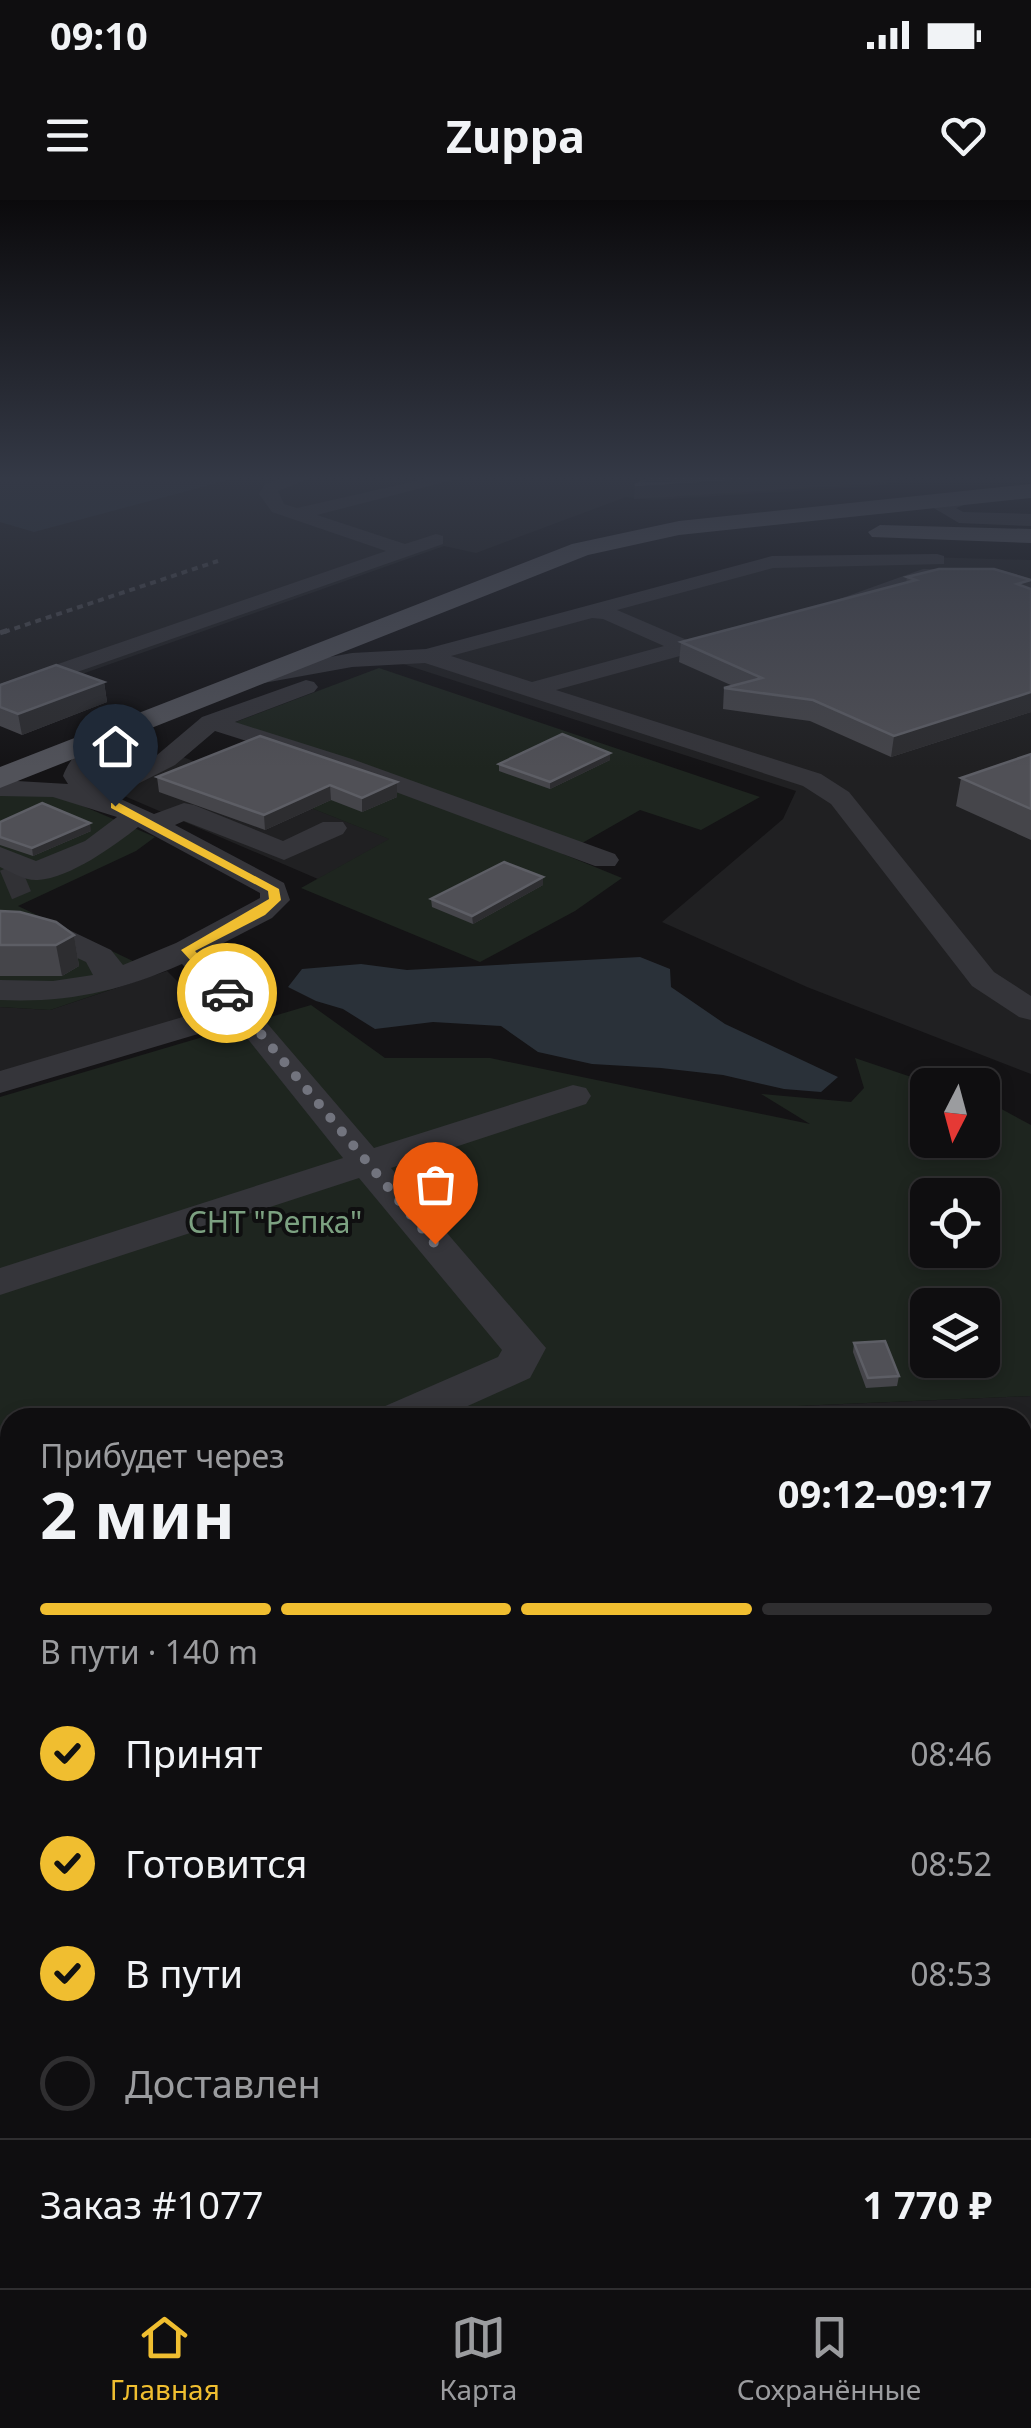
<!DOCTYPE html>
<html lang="ru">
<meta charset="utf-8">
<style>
body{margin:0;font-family:"Noto Sans",sans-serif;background:#181719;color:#f1f3f6;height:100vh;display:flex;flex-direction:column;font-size:38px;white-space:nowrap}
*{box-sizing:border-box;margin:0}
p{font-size:32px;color:#9b9c9f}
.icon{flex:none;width:55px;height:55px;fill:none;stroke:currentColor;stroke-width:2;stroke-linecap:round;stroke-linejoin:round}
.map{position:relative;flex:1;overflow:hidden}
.panel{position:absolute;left:0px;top:1208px;width:1032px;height:882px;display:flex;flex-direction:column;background:#0f0e10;border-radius:30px 30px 0 0;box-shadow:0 5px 15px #0003,0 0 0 2px #2f2e30}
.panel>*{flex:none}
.needle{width:65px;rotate:186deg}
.tools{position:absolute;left:910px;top:868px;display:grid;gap:20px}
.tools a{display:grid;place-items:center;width:90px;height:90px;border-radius:15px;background:#0f0e10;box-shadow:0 5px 15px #0003,0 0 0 2px #2f2e30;font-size:50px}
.pin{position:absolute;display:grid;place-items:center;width:85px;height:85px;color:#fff;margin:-102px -42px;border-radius:50% 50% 50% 0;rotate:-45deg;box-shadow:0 0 10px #0007}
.pin .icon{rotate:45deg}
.courier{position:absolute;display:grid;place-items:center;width:100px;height:100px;margin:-50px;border:8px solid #f0be30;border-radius:50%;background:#fff;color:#222;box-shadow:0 2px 12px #0007}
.head em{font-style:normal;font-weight:700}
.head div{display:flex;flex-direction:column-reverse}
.head{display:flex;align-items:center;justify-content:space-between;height:170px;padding:0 40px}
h1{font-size:65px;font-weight:700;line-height:75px}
.bar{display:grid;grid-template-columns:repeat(4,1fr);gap:15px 10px;align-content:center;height:120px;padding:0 40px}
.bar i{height:12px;border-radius:8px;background:#2f2e30}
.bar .selected{background:#f0be30}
.bar p{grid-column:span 4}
.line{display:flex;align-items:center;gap:25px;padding:0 40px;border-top:2px solid #2f2e30}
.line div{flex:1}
ol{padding:0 40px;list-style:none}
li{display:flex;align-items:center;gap:30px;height:110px}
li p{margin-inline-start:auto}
li .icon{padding:10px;border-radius:50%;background:#f0be30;color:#111;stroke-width:4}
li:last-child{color:#9b9c9f}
li i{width:55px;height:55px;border:5px solid #2f2e30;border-radius:50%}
.status{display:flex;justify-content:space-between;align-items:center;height:70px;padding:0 50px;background:#0f0e10;direction:ltr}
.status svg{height:28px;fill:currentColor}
header{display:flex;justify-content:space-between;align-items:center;height:130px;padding:0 40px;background:#0f0e10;font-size:45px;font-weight:700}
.tabs{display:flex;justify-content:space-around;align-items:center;height:140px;border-top:2px solid #2f2e30;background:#0f0e10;font-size:28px;color:#9b9c9f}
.tabs a{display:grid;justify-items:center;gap:5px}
.tabs .selected{color:#f0be30}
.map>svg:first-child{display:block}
</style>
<div class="status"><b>09:10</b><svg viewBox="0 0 49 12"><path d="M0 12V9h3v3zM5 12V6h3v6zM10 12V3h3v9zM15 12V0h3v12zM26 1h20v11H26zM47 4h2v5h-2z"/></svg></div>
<header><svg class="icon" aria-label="menu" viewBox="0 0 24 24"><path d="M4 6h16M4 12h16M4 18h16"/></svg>Zuppa<svg class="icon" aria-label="heart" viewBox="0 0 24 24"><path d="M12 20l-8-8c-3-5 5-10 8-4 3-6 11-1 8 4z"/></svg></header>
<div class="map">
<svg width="1031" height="2088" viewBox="0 0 1031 2088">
<rect width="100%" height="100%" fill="#141315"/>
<!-- built -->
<path fill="#202022" d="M0,276h926l-50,10 -223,14 -27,-3 -150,56 -32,-7 -444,157z
M890,356l141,4v514l-224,-87 -145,-65 121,-103 13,-28 -393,-127 354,-101z
M183,557l207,82 -72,40 -196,-84v-7z
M167,771l40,40 -207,61v-65l50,3z
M1031,1196v659l-9,-1v-636h-396l3,-5z
M10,1468v231l-10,2v-230z"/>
<!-- green -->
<path fill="#1e251f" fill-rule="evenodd" d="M379,468l381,129 -59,33 -61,-20 -77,44 59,24 -47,33 -95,51 -179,-74 88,-49 -143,-57 66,-29 -79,-30z
M0,592l62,5 93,40 -19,14 -118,55 121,58 12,12 -101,34 -50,-3z
M311,805l74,53h105l320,66 -49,-30 90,8 13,-14 -9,-30 80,27h-7v55h54l1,-41 48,26v271l-402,17 -18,5h-601v145l-10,4v-470zM928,995h54v55h-54zM928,1105h54v55h-54z"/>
<!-- water -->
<path fill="#2a3139" d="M0,276h243l-209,56 -34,-10z
M640,757l30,12 1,18 54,37 113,53 -17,15 -37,-3 -61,-14 -62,-7 -69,-4 -54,-12 -37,-26 -68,-4 -58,7 -32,-20 -27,-8 -28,-14 14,-18 59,-5 46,6z"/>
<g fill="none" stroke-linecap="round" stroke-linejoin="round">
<!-- minor-tunnel -->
<path stroke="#313135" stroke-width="31" stroke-dasharray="31 15" stroke-linecap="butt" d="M6,685l19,-8"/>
<!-- minor -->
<path fill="#35353a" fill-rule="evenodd" d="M290,276h25l-37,15 6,13 13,4 141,-32h30l-151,39 88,29 31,-10 7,2v8l-443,155v-15l386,-133 -114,-39 -13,-18 6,-10z
M968,292l6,1v8l-18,7 7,4 68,2v12l-72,-3 -27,-16z
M937,354l7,2v8l-171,4 -156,42 70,30 47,-13 11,7 -3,5 -186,51 265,84 28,18 145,180 37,24v24l-12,-3 -47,-31 -141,-182 -28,-18 -378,-123 -73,4 -94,17 -12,-7 12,-7 94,-17 74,-4 346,-93zM592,418l11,1 61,27 -132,36 -81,-26z
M923,369l78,1 30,9v12c-33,-8 -77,-18 -110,-8 -24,6 -68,33 -90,27l-4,-4 4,-4z
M306,480l8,2 4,5 -4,5 -79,30 117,37 263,95 4,6 -4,6h-20l-261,-97 -119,-38 -40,34 -61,31 40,18 30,-11 10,2 89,36 40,-19h20l4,6 -4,6 -59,26 -100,-39 -9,4 109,58 6,17 -18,18 -66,34 168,196 199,-63 13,3 5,8 -5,8 -195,64 155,180 -16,30 -89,40h-64l6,-11 115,-50 4,-7 -143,-172 -359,117v-27l343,-110 -108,-135 -235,70v-22l220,-65 -38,-42c-62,27 -113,39 -182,36v-20l53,1 40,-6 -7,-13 -43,-20 -4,-7 4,-7h22l46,22 12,15 53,-22 84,-45v-5l-122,-66c-24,19 -68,51 -100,53 -13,1 -27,-8 -38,-13v-20l36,14 49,-20 32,-24 -64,-20 -53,-1v-16l68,4 -5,-8c9,-27 53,-65 83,-57l3,5 -3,5 -45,28 -12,18 9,9 59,-29 45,-38z
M10,1366v41l-10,3v-40z
M1022,1866l9,1v66l-9,-1z
M41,2080h85l-3,8h-85z"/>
<!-- major -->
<path fill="#515259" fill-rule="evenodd" d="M1031,284v14l-352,37 -91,20 -588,233v-21l572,-223 107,-23z
M880,325l151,4v14l-159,-6 -4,-5z"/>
<!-- rail-far1 -->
<path stroke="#4a4b51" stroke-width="4" stroke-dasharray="6 5" stroke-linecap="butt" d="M4,432l214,-71"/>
<!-- rail -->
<path stroke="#4a4b51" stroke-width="5" stroke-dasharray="8 6" stroke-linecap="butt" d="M0,433l12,-4"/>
</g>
<!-- wall -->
<path fill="#45454a" d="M907,377l124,12v123l-140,45 -81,-36 -87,-12 1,-21 9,-2 -54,-24 2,-20 225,-59z
M104,482l3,20 -85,33 -22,-9v-41z
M610,553v7l-60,29 -51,-18v-7z
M1031,554v86l-75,-34 5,-28z
M157,577l240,5v15l-35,15 -31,-12 -66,30 -106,-38z
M0,622l91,9 -58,25 -33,-11z
M543,685l-70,39 -41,-17 -1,-8z
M0,711l74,24 5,31 -17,10h-62z
M854,1143l45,33 -2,10 -31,2 -13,-36z
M1022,1456l9,1v311l-9,-1z
M469,2080h75v2l-62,6h-12z
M837,2080h185l9,8h-193z"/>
<!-- shaded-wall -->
<path fill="#2d2d30" d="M774,276h112l-1,7 -251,16 1,-14z
M1031,381l-3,18 -11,-15z
M104,482l3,20 -85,33 -4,-21z
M1031,492v20l-140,45 3,-21z
M610,553v7l-60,29v-7z
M397,582v15l-35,15v-14z
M330,585l1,15 -66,30 -1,-15z
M90,623l1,8 -58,25 -1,-8z
M543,677v8l-70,39 -1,-8z
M74,735l5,31 -17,10 -6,-31z
M0,1606l2,5 2,56 -4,1z
M10,1906v19l-10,3v-20z"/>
<!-- building -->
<path fill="#505056" stroke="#5d5e65" stroke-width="2.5" d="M653,276h121l-139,9z
M939,369h55l37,11 -14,4 14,5v103l-137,44 -81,-36 -89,-12 38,-10 -81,-36 235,-62 -9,-3z
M56,465l48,17 -86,32 -18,-7v-22z
M562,534l48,19 -60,29 -51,-18z
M260,536l137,46 -35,16 -32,-13 -66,30 -107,-38z
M1031,554v55l-70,-31z
M42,603l48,20 -58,25 -32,-11v-15z
M504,662l39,15 -71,39 -41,-17z
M0,711l20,1 36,10 18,13 -18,10h-56z
M885,1141l14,35 -31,2 -14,-35z
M1022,1456l9,1v279l-9,-1z
M10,1815v91l-10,2v-91z
M1031,2059v29h-158l-1,-6 -25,1v-3h175v-20z"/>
<!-- sky -->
<linearGradient id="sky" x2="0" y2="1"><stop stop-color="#0b0a0c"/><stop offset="0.49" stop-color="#343946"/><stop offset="1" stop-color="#343946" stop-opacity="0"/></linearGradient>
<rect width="1031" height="568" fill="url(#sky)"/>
<!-- route -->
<path fill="#f0be30" d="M111,603h8l160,86 2,11 -16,15 -70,36 37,39v6h-9l-42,-46 88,-51 -1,-8 -157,-83z"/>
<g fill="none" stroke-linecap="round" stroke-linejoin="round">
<!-- done -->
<path stroke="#72747e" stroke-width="10" stroke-dasharray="0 18" d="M227,793l208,251"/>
</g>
<g text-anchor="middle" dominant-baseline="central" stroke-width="8" stroke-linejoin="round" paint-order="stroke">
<!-- park labels -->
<g font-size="30" fill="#7ca181" stroke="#0f0f10">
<text x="275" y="1021">СНТ "Репка"</text>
</g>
</g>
</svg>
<div class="tools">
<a><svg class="needle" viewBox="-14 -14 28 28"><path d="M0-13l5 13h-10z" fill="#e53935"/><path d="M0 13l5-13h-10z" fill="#9b9c9f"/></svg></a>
<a><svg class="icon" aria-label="locate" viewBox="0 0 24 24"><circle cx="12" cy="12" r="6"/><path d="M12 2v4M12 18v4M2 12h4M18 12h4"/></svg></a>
<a><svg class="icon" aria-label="layers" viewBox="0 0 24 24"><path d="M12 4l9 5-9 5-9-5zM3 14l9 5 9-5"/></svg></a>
</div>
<div class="pin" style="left:435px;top:1044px;background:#ea580c"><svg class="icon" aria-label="bag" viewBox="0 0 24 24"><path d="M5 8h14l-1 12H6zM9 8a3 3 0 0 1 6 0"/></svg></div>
<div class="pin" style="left:115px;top:606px;background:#1f2937"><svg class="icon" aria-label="home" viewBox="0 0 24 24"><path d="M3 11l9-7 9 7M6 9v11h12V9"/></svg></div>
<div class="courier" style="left:227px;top:793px"><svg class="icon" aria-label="car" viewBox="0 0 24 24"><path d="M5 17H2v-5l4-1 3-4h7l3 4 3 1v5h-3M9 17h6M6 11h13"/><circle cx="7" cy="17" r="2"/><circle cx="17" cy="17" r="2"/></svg></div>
<section class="panel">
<div class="head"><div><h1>2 мин</h1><p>Прибудет через</p></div><em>09:12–09:17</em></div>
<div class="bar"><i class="selected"></i><i class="selected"></i><i class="selected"></i><i></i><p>В пути · 140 m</p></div>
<ol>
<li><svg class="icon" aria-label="check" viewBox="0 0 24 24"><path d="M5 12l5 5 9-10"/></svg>Принят<p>08:46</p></li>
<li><svg class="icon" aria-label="check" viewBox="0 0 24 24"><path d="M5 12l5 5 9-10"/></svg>Готовится<p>08:52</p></li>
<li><svg class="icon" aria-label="check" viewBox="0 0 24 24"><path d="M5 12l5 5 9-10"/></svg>В пути<p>08:53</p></li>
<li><i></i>Доставлен</li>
</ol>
<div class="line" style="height:130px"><div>Заказ #1077</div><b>1 770 ₽</b></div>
</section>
</div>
<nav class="tabs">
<a class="selected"><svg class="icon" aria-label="home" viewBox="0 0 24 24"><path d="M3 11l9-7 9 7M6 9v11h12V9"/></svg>Главная</a>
<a><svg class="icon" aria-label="map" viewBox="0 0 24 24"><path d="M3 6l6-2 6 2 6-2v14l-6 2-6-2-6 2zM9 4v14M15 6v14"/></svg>Карта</a>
<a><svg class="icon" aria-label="saved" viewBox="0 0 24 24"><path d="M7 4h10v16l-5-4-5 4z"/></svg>Сохранённые</a>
</nav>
